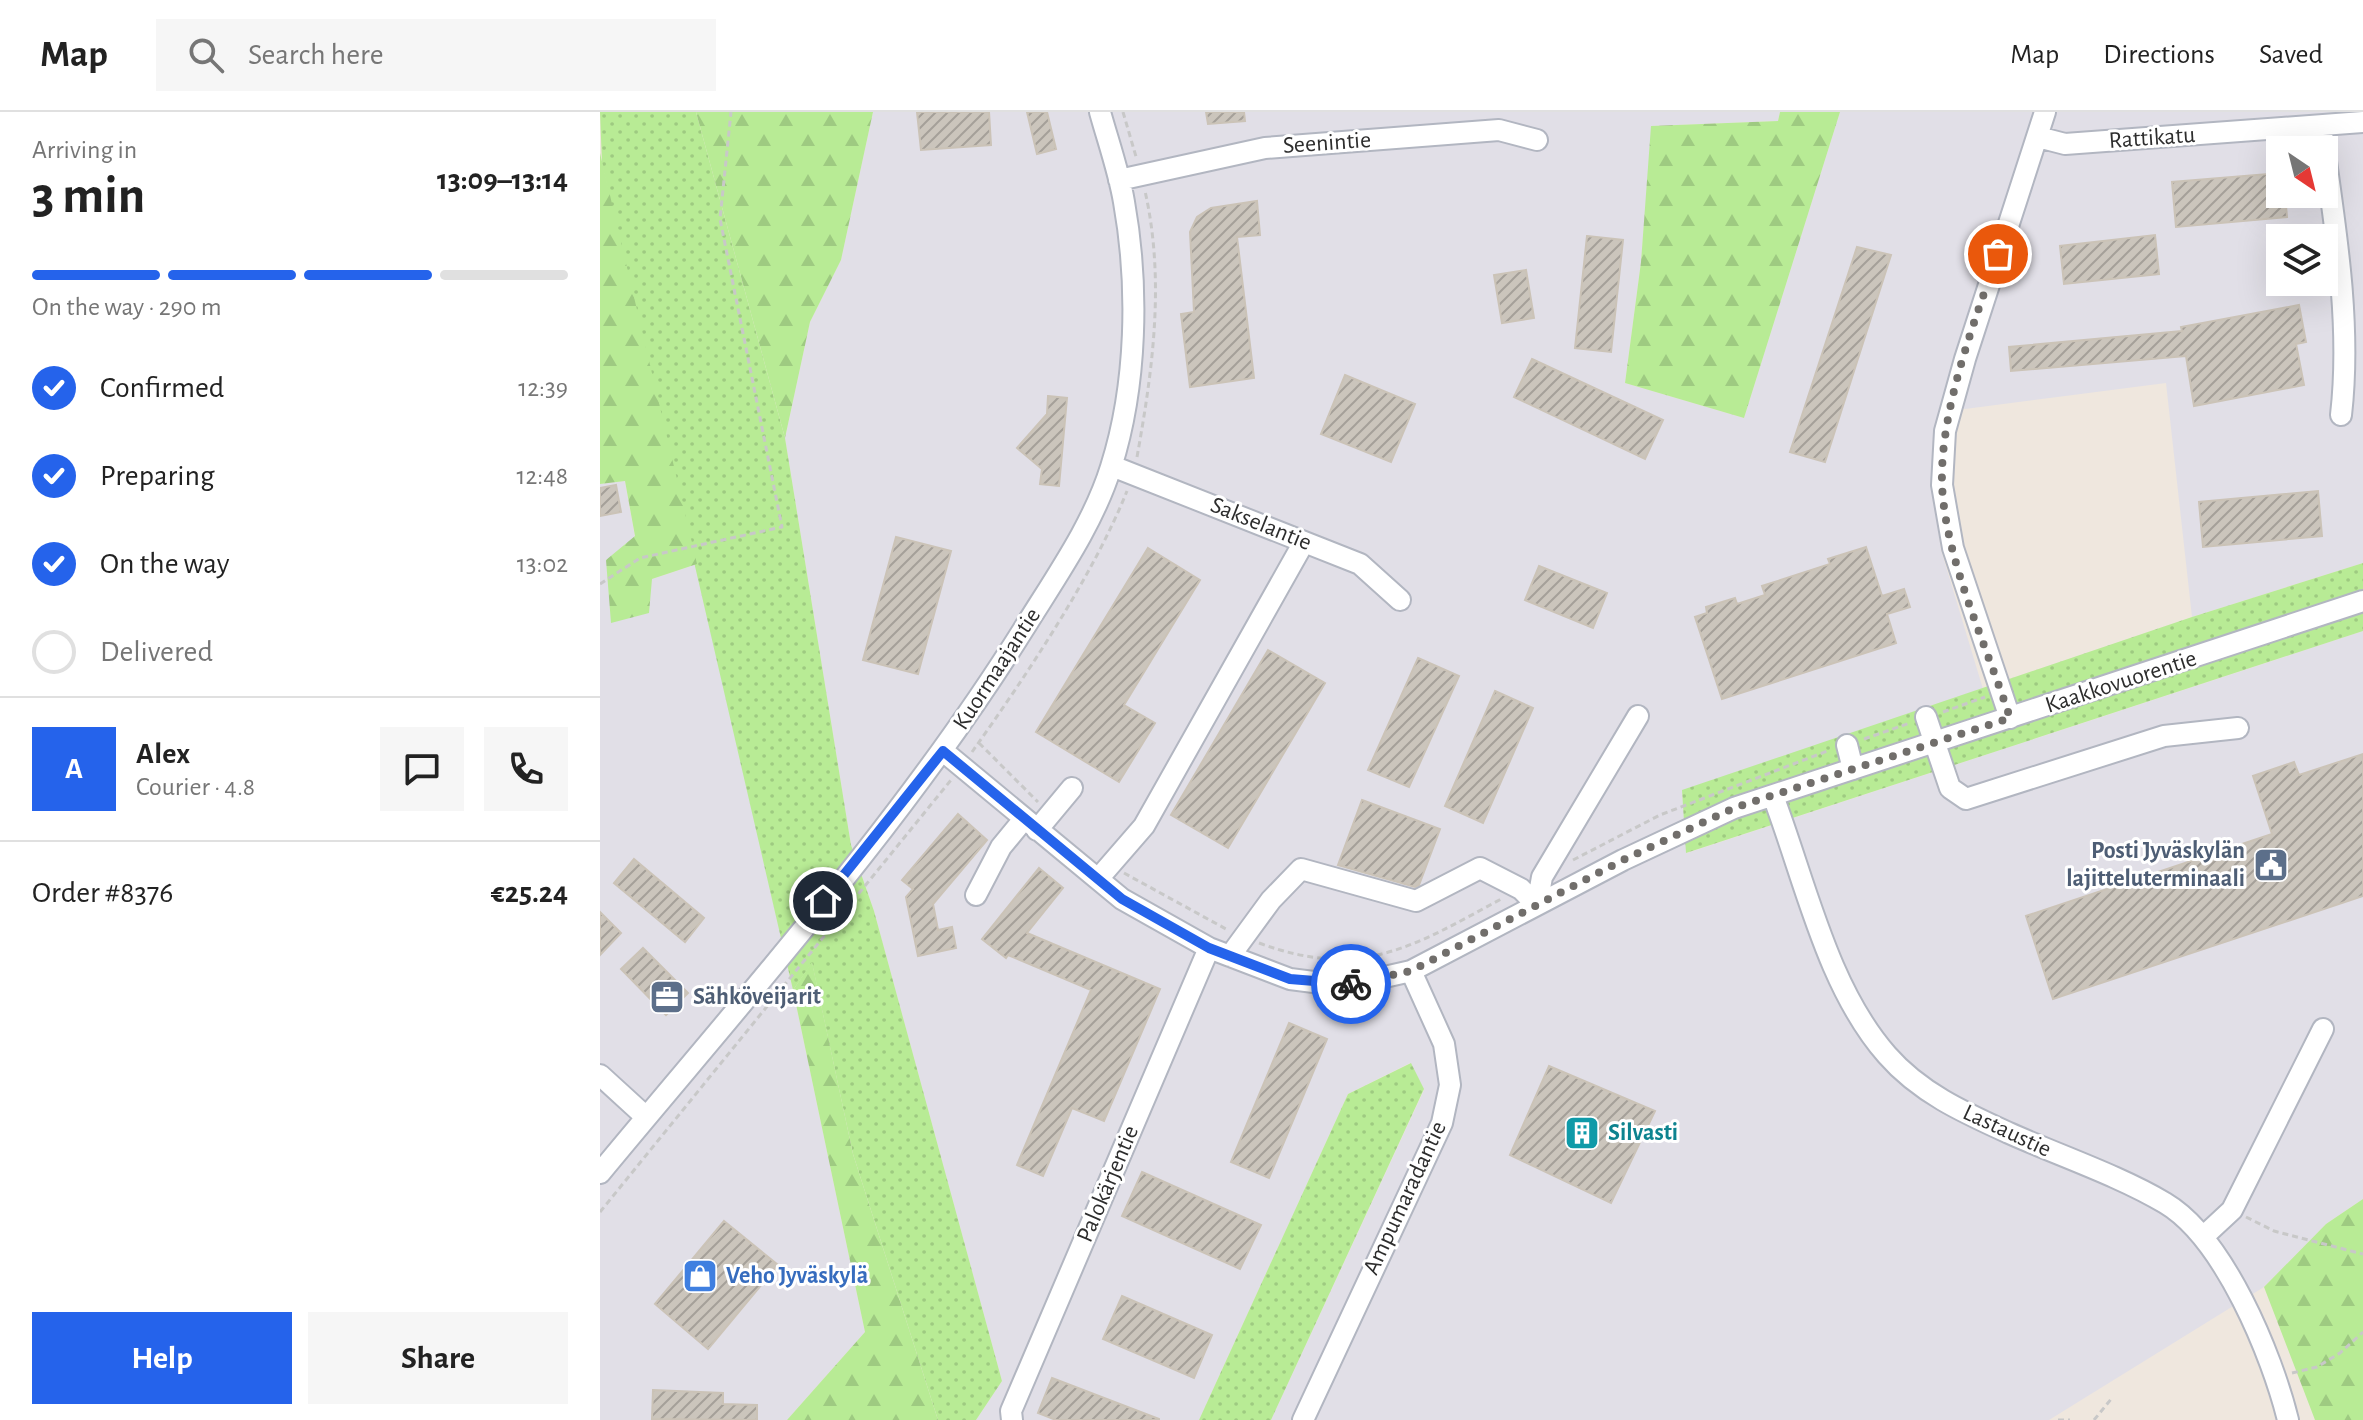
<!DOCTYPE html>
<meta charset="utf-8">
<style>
body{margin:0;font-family:"Alegreya Sans",sans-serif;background:#f6f6f6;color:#222;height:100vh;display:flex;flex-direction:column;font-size:30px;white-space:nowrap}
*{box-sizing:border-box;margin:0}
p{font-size:26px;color:#767676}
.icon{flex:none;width:44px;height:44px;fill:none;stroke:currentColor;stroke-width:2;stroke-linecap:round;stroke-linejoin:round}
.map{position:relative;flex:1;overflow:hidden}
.details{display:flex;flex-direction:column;background:#fff;width:600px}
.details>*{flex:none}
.needle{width:52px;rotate:145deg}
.tools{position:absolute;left:1666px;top:24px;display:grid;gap:16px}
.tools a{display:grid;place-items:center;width:72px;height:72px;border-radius:0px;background:#fff;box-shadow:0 8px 32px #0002;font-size:40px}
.pin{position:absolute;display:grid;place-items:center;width:68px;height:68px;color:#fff;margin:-34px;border:4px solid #fff;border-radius:50%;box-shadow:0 2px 8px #0007}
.courier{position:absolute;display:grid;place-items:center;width:80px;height:80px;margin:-40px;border:6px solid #2563eb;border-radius:50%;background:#fff;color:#222;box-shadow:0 2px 10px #0007}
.overview em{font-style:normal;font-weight:700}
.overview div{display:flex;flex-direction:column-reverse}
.overview{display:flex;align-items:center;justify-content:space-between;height:136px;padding:0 32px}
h1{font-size:52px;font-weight:700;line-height:60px}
.bar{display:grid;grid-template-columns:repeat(4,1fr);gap:12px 8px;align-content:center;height:96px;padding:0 32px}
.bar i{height:10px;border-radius:6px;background:#e0e0e0}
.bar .on{background:#2563eb}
.bar p{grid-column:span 4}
.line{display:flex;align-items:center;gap:20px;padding:0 32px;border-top:2px solid #e0e0e0}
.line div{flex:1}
.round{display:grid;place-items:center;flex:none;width:84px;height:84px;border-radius:0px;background:#f6f6f6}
ol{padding:0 32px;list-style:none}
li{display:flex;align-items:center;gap:24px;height:88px}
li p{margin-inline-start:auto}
li .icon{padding:8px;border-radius:50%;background:#2563eb;color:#fff;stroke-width:4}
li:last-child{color:#767676}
li i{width:44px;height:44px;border:4px solid #e0e0e0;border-radius:50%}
.action{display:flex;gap:16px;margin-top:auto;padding:16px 32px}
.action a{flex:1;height:92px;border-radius:0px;background:#2563eb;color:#fff;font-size:32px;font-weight:700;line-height:92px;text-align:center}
.action a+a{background:#f6f6f6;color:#222}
header{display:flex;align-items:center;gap:48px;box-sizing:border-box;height:112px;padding:0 40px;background:#fff;border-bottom:2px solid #e0e0e0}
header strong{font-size:38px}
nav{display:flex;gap:44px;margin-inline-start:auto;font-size:28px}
.search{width:560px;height:72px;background:#f6f6f6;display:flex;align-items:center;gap:20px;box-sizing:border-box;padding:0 28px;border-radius:0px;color:#767676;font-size:30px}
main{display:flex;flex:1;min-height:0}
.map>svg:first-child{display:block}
</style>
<header>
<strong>Map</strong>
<div class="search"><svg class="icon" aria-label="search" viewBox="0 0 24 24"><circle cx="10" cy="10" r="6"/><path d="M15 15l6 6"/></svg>Search here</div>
<nav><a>Map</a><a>Directions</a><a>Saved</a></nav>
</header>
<main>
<section class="details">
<div class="overview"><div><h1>3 min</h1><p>Arriving in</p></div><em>13:09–13:14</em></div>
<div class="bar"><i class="on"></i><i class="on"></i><i class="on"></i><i></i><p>On the way · 290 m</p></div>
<ol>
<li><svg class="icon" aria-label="check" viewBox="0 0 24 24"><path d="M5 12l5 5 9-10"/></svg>Confirmed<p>12:39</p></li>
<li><svg class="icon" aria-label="check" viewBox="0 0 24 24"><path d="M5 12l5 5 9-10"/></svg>Preparing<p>12:48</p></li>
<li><svg class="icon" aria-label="check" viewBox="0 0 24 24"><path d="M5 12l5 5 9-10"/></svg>On the way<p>13:02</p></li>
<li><i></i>Delivered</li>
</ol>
<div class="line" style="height:144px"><b class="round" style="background:#2563eb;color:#fff">A</b><div><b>Alex</b><p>Courier · 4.8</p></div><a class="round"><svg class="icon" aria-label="chat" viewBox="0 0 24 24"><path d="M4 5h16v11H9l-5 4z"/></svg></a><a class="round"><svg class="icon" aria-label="phone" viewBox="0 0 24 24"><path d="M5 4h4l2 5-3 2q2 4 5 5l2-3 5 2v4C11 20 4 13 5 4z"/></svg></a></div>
<div class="line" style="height:104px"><div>Order #8376</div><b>€25.24</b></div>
<div class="action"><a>Help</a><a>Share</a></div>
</section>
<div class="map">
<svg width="1763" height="1308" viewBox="0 0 1763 1308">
<defs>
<pattern id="grass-dots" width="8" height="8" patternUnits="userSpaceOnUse" patternTransform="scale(2)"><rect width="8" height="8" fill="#b8eb95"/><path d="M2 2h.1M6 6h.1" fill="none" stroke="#9eca81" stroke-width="1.8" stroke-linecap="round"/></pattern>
<pattern id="forest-firs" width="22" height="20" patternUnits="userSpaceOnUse" patternTransform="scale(2)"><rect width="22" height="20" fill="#b8eb95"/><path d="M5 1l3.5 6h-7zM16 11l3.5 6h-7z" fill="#9eca81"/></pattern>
<pattern id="building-hatch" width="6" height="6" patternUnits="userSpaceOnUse" patternTransform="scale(2)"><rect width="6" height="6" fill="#cbc5bc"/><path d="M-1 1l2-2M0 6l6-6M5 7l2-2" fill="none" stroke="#a5a099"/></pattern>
</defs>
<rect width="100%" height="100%" fill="#efe7de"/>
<!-- industrial -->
<path fill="#e1dfe7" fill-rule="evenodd" d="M273,0h907l-2,9 -126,5 -11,136 -16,121 119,35 96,-306h523v451l-171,54 -26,-234 -201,26 -24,-8 -7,30 -3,50 10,69 42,139 -301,102 5,62 676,-222v568l-37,25 -62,63 -215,133h-778l153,-330 -14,-27 -62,31 -149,326h-223l26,-39 -128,-470 -23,-66 -66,-407 25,-116 31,-62zM1680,38h44v44h-44zM1680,126h44v44h-44z
M25,369l10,56 17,42 45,-15 96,426 72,342 -78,88h-187v-936z"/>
<!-- grass -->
<path fill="url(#grass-dots)" d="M0,0h96l89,326 66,407 23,66 128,470 -26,39h-38l-85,-266 -41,-191 -19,27 -191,-826z
M1763,451v68l-677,222 -4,-63 510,-173z
M811,951l13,26 -153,331h-72l149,-326z"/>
<!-- forest -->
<path fill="url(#forest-firs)" d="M96,0h177l-32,148 -31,62 -25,116z
M1180,0h60l-96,306 -119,-35 16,-121 10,-136 127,-5z
M0,41l97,411 -45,15 -3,34 -38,10 -5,-63 29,-24 -10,-55 -25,3z
M212,850l41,192 85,266h-151l78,-88 -72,-342z
M1763,1087v221h-48l-51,-133 62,-63z"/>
<!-- building -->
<path fill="url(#building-hatch)" stroke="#cbc3b7" stroke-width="2" d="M317,0h72l2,33 -70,5z
M427,0h20l9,37 -19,5z
M606,0h38l1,9 -37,3z
M1680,61v21h5l2,23 -111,10 -4,-45z
M657,89l3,34 -23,2 17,141 -64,9 -9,-73 13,-2 -4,-80 7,-15 14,-9z
M1555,123l4,39 -95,10 -4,-38z
M987,124l36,4 -12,112 -36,-4z
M1257,135l34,8 -66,207 -35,-10z
M926,158l8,48 -32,5 -8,-48z
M1699,193l7,37 -10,2 8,41 -110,21 -8,-50 -175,15 -2,-24 173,-16 -1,-4z
M932,247l131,61 -18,39 -131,-62z
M745,263l70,29 -24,58 -70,-28z
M448,284l19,2 -8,88 -19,-2 2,-15 -25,-21 30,-34z
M16,373l5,27 -21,4v-28z
M1718,379l4,45 -119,11 -4,-45z
M296,425l55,14 -33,123 -55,-14z
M1266,435l16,49 22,-7 6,18 -23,7 9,29 -174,56 -27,-82 12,-4 -1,-6 29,-9 2,6 28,-9 -3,-9 68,-22 -2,-5z
M548,436l52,32 -76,125 31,18 -36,59 -83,-50z
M939,454l68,27 -14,35 -68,-28z
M668,538l57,33 -97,165 -57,-33z
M818,546l41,18 -50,111 -41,-17z
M895,579l38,17 -50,115 -38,-17z
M1763,642v142l-310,103 -27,-83 246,-82 -19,-58 41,-14 5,13z
M762,688l78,29 -21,56 -4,2 -77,-22z
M358,702l29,26 -54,64 5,26 14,-3 4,21 -38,8 -12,-59 7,-8 -11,-9z
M34,747l70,59 -19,24 -71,-59z
M439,756l24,20 -36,45 133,56 -56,132 -32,-13 -29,68 -26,-11 74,-175 -83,-35 -2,3 -24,-19z
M0,800l21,21 -21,22z
M43,836l45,45 -22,22 -45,-46z
M689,911l38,16 -58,139 -38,-16z
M949,954l106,45 -44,92 -101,-48z
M542,1060l119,53 -21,44 -118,-53z
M124,1109l54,44 -70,84 -53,-45z
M522,1184l90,39 -18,43 -91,-39z
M452,1266l107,41v1h-103l-18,-7z
M53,1278l70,3v11l34,1v15l-105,-1z"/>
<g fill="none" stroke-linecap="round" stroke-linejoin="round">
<!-- minor casing -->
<g stroke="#b2b6c1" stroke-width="24">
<path id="minor" d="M1721,14c13,94 31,194 20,289
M1438,25l27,7 298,-22
M519,68l146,-32 234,-18 38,10
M512,354l248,98 40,36
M1326,605l24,71 16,11 198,-63 74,-8
M1410,606l-57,-170 -11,-63 3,-54 20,-72 80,-247
M1247,633l6,24
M343,639l179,148 87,49 81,31 55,7 66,-15 212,-111 111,-52 629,-207
M1173,684c32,84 54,191 114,259 33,38 78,58 122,78 49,22 111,43 156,70 59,35 107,152 123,217
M437,718l35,-42
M498,767l46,-53 160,-284
M376,783l25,-48 23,-28
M937,793l5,-28 96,-161
M630,844l41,-56 30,-31 115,32 64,-33 41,21 16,16
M0,963l46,42
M0,1061c144,-174 303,-351 423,-543 32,-52 70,-105 88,-163 26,-82 28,-181 13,-265 -5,-30 -16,-61 -24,-90
M1604,1124l28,-26 91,-181
M412,1308l-1,-9 198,-463
M703,1308l139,-297 8,-38 -6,-41 -33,-73"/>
</g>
<!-- path -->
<path stroke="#c8c8c8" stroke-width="3" stroke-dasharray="6 4" stroke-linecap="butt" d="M523,0l14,48
M537,345c16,-89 28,-177 8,-266
M0,472l40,-26 142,-31 -62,-308 11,-107
M1343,600l42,-15
M1264,627l46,-16
M379,631l59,59
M372,640c54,-76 121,-176 155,-261
M973,748l87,-45 170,-65
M524,761l102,56
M659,831c103,38 155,3 244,-45
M0,1100l351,-432
M1646,1105l28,14 89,23
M1692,1261l25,-6 23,-14 23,-21
M1458,1308h12
M1494,1308l18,-22"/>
<!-- minor -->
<use href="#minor" stroke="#fff" stroke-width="20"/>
</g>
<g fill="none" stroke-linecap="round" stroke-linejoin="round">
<!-- done -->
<path stroke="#716e6b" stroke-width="8" stroke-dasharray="0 14.4" d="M751,872l60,-13 212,-111 111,-52 276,-90c-23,-72 -65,-158 -68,-234 -2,-73 32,-162 56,-230"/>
<!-- route -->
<path stroke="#2563eb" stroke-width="10" d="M223,789l120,-150 179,148 87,49 81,31 61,5"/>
</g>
<!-- icons -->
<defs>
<g id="civic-square" transform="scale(1.8)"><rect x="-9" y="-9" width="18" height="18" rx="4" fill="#5c6f8a" stroke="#fff"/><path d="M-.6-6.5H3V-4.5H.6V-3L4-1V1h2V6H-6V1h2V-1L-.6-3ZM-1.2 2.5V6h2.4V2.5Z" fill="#fff"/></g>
<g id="office-square" transform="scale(1.8)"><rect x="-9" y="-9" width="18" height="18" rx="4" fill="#5c6f8a" stroke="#fff"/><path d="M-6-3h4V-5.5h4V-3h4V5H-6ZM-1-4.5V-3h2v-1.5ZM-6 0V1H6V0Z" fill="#fff"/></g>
<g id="building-square" transform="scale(1.8)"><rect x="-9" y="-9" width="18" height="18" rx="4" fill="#0f9aa8" stroke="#fff"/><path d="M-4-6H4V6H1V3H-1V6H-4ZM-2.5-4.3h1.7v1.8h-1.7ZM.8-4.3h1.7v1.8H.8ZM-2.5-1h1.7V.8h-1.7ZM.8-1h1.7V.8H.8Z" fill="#fff"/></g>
<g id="shop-square" transform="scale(1.8)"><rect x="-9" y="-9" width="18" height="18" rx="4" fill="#3f7fe0" stroke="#fff"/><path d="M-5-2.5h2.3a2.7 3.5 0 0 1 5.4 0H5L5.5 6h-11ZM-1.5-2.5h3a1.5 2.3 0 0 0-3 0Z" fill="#fff"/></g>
</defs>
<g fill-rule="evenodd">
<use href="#civic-square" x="1671" y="753"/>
<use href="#office-square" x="67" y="885"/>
<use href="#building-square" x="982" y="1021"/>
<use href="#shop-square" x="100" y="1164"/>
</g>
<g text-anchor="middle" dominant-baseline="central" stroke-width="6" stroke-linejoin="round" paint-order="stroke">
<!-- street labels -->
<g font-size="24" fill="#2d2d2d" stroke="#fff">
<text transform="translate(1552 26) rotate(-4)">Rattikatu</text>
<text transform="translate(727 31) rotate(-4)">Seenintie</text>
<text transform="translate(661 412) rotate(22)">Sakselantie</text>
<text transform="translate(397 557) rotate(-57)">Kuormaajantie</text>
<text transform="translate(1521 570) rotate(-18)">Kaakkovuorentie</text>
<text transform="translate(1407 1019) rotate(25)">Lastaustie</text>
<text transform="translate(508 1072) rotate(-67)">Palokärjentie</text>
<text transform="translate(805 1086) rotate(-65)">Ampumaradantie</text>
</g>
<!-- service labels -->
<g font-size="24" font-weight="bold" fill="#4e5e75" stroke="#fff" text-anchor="end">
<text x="1645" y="739">Posti Jyväskylän<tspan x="1645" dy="28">lajitteluterminaali</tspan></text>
<text x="93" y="885" text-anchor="start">Sähköveijarit</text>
</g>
<!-- culture labels -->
<g font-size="24" font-weight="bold" fill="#0d838f" stroke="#fff" text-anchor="start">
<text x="1008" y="1021">Silvasti</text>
</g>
<!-- shop labels -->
<g font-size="24" font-weight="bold" fill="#366cbe" stroke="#fff" text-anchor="start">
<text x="126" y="1164">Veho Jyväskylä</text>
</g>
</g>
</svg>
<div class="tools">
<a><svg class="needle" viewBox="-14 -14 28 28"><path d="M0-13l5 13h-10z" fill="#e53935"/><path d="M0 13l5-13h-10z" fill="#767676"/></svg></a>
<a><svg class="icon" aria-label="layers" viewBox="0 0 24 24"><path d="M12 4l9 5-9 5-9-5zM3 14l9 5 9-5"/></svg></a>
</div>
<div class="pin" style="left:1398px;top:142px;background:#ea580c"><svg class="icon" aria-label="bag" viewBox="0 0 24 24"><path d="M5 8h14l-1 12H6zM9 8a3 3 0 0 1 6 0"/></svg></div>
<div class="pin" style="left:223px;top:789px;background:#1f2937"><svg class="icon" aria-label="home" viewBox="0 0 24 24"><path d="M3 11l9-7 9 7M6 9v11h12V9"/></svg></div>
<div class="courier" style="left:751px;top:872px"><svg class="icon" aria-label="bike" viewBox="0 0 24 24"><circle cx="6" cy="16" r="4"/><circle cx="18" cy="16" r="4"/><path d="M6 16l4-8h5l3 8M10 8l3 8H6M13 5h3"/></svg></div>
</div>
</main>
